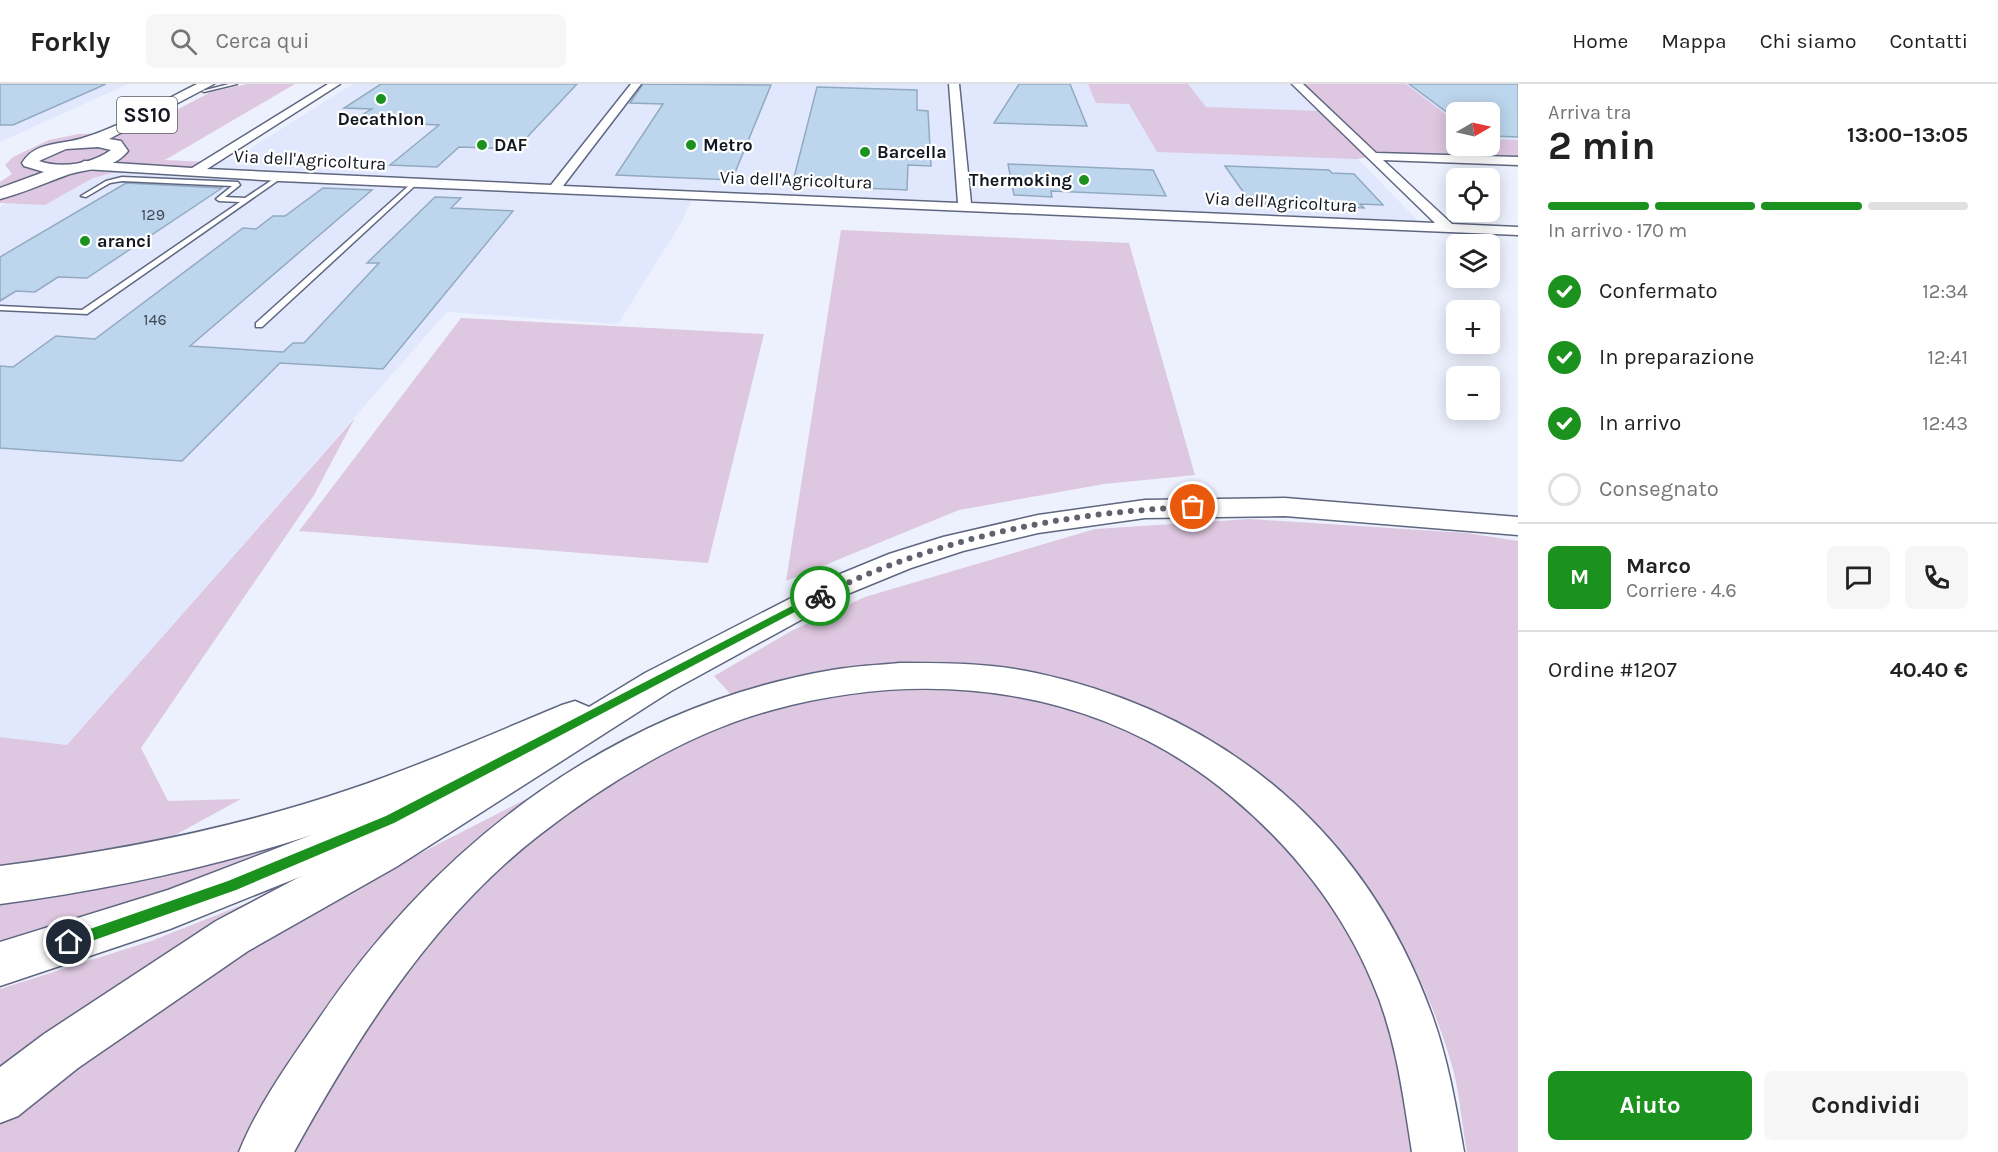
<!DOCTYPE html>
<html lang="it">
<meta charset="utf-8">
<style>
body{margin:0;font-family:Karla,sans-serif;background:#f6f6f6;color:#222;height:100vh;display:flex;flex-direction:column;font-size:22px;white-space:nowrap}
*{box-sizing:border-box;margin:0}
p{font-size:20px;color:#767676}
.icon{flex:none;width:33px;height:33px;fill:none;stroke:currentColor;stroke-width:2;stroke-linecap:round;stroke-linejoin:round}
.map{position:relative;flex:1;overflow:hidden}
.side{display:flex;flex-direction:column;background:#fff;width:480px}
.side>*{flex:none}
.needle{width:39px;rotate:81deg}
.controls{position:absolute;left:1446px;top:18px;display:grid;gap:12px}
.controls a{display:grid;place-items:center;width:54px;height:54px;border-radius:9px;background:#fff;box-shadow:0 3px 15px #0003;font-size:30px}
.pin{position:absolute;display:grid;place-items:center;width:51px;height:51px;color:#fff;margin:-26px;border:3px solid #fff;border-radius:50%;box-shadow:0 2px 6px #0007}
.courier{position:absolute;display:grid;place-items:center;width:60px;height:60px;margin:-30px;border:4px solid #1b921e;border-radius:50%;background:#fff;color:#222;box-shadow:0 2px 8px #0007}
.summary em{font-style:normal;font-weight:700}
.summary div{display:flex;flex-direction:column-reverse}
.summary{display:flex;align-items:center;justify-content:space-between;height:102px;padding:0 30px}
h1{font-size:39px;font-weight:700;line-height:45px}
.bar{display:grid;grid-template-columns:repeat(4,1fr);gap:9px 6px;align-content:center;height:72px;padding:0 30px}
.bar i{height:8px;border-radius:4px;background:#e0e0e0}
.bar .selected{background:#1b921e}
.bar p{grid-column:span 4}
.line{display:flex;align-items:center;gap:15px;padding:0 30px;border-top:2px solid #e0e0e0}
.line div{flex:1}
.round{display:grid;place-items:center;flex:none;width:63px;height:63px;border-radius:9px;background:#f6f6f6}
ol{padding:0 30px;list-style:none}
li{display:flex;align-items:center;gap:18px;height:66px}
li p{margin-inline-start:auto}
li .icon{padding:6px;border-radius:50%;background:#1b921e;color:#fff;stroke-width:4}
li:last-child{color:#767676}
li i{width:33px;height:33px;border:3px solid #e0e0e0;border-radius:50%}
.cta{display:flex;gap:12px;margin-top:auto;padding:12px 30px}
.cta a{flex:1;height:69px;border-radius:9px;background:#1b921e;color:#fff;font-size:24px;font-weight:700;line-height:69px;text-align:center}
.cta a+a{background:#f6f6f6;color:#222}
header{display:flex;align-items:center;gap:36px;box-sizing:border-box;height:84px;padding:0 30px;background:#fff;border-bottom:2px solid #e0e0e0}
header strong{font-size:28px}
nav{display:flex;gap:33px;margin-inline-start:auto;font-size:21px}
.search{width:420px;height:54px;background:#f6f6f6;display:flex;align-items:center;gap:15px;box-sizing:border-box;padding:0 21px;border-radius:9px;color:#767676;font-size:22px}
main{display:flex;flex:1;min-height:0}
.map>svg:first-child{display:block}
</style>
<header>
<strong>Forkly</strong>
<div class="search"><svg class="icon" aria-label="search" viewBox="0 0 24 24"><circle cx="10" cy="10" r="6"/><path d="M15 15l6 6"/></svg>Cerca qui</div>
<nav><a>Home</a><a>Mappa</a><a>Chi siamo</a><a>Contatti</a></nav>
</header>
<main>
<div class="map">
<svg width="1518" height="1068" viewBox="0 0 1518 1068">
<rect width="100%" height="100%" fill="#edf1fd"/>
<!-- built -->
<path fill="#e1e8fe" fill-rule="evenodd" d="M0,0h128l-128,58z
M353,0h1165v77l-145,-5 -15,3 66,68 -730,-32 -13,28 -63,101 -171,-12 -380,433 -67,-8v-530l7,-4 38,2 48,-27 20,-5 82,-1 12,-10 26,-3zM1456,28h34v34h-34z"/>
<!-- green -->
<path fill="#dec7e0" d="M247,0h48l-130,76 42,2 -12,10 -82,1 -20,5 -48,27 -45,-2v-21l12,-8 -7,-9 8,-8 36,-17 30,-6 53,-1 79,-41z
M1088,0h100l18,23 117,4 -26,-27h109l50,38v24h34v-7l28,1v21l-145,-5 -16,3 -200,-7 -28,-48 -33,-1z
M841,146l288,13 66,232 -91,9 -145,26 -173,71z
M461,234l303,16 -56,229 -409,-32z
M355,334l-41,77 -173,253 27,53 73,-2 -84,46 -157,27v-135l67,8z
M1250,435l217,14 51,8v611h-51c-5,-26 -7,-54 -13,-79 -13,-49 -38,-109 -65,-152 -128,-202 -364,-302 -597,-242 -20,4 -38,13 -57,20l-21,-23 79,-46 72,-33 230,-68z
M959,598l156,35 135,78 120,157 53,200h-1135l121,-194 118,-120 87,-59 70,-39 105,-39z
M559,698l-80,55 -92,95 -60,75 -87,145h-240v-27c70,-55 141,-108 217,-156 109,-70 226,-127 342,-187z
M280,755l4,8 -148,54 -136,42v-45z
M265,812l-265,185v-92l151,-48z"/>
<!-- building -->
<path fill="#bdd6ed" stroke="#92aac0" stroke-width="1.5" d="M0,0h106l-93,41h-13z
M381,0h196l-61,65 -57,-2 -22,20 -47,-2 49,-40 -88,-4 21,-12 -28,-1z
M643,0l128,1 -39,95 -116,-5 47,-71 -33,-1z
M1019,0h51l17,42 -93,-3z
M1409,0h109v53l-28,-1v-24h-34v7z
M817,3l100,3v20l11,1 3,55 -23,-1 -1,25 -115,-5z
M1008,80l145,6 13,26 -115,-5 1,6 -38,-2z
M1225,82l104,4 3,3 22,1 29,31 -23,-1 4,4 -113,-5z
M126,99l96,5 -135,90 -29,-1 -23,15 -19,-1 -16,10v-44z
M323,104l49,2 -182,156 93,6 10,-9h11l75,-80h-12l68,-66 26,1 -10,10 62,3 -130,158 -103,-6 -98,98 -182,-13v-82l13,1 43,-31 39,3 148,-111 13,1 17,-13h12z"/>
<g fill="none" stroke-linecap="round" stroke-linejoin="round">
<!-- service casing -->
<g stroke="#5f6680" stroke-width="3">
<path id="service" d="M229,0h8l-33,8 -2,-1z
M278,92l5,1 -196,137 -87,-4v-4l82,4 158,-108 -21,-1 -3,-2 16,-13 -110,-5 -12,2 -24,14 -5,-1 25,-15 16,-4 116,5 2,3 -15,12 20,1z
M414,97l5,1 -157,145h-6v-4z"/>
</g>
<!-- minor casing -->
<g stroke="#5f6680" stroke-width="3">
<path id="minor" d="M328,0h12l-133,85 344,16 80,-101h10l-78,102 395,17 -9,-119h10l12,119 464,20 -143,-139h11l73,69 142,4v8l-135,-5 69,64 66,3v8l-1238,-54 -196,-12 -6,-4 6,-4 108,7z"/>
</g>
<!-- primary casing -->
<g stroke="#5f6680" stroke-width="3">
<path id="primary" d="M197,0h17l-105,55 12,2 7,10c-15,19 -40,17 -61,24 -22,8 -44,18 -67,24v-11l44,-16 -20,-6 -2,-3c13,-22 40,-18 61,-25 40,-12 77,-36 114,-54zM98,63l13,3c-19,14 -49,19 -72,11l27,-12z
M1285,414l233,19v18l-233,-19 -140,2 -107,15 -75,18 -52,17 -61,25 -179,98 -275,176 -148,84 -170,117 -60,48 -18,7v-56l44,-33 172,-113 108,-57 -12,-4 -6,-13 6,-12c-102,33 -206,55 -312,69v-38c119,-15 237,-38 351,-77 71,-24 141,-55 211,-84l13,-4 14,6 56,-34 183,-94 61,-25 54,-17 95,-22 107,-15zM488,684l-32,19 -3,-4z"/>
</g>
<!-- trunk casing -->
<g stroke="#5f6680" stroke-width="3">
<path id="trunk" d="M327,745l15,5 6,13 -6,13 -172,69 -170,57v-44l168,-52z"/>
</g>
<!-- motorway casing -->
<g stroke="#5f6680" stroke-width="3">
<path id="motorway" d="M900,579c45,0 91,0 136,10 189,41 330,159 396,342 16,44 24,91 32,137h-52c-9,-57 -16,-115 -39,-168 -30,-73 -81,-137 -141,-187 -130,-109 -299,-131 -460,-87 -84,23 -166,73 -234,126 -106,83 -180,200 -244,316h-55c19,-47 50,-90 79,-132 121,-179 298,-313 514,-350 23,-4 46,-5 68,-7z"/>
</g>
<!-- service -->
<use href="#service" fill="#fff" fill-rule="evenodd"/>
<!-- minor -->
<use href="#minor" fill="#fff" fill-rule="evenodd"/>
<!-- primary -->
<use href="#primary" fill="#fff" fill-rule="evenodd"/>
<!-- trunk -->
<use href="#trunk" fill="#fff" fill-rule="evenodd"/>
<!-- motorway -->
<use href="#motorway" fill="#fff" fill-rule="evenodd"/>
</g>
<!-- route -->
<path fill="#1b921e" d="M817,509l8,3 -431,227 -158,67 -167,59 -5,-2v-9l164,-57 158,-65z"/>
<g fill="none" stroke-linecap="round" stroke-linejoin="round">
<!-- done -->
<path stroke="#60636f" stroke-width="6" stroke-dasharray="0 10.8" d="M820,512c116,-58 244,-84 373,-89"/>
</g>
<!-- markers -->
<g fill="#1b921e" stroke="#fff" stroke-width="2">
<circle cx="381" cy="15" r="6"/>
<circle cx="482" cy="61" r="6"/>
<circle cx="691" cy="61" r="6"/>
<circle cx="865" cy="68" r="6"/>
<circle cx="1084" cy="96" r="6"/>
<circle cx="85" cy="157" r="6"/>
</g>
<g text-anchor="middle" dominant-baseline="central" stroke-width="4.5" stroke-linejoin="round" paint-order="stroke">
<!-- far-number labels -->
<g font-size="16" fill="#3e4755">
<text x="153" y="130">129</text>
<text x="155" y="235">146</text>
</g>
<!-- far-poi labels -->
<g font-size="18" font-weight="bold" fill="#141722" stroke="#fff" text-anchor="start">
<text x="381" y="35" text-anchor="middle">Decathlon</text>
<text x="494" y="61">DAF</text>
<text x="703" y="61">Metro</text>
<text x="877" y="68">Barcella</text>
<text x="1072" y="96" text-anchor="end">Thermoking</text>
<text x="97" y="157">aranci</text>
</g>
<!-- far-street labels -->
<g font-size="18" fill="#141722" stroke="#fff">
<text transform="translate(310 76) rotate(3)">Via dell'Agricoltura</text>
<text transform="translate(796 96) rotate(2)">Via dell'Agricoltura</text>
<text transform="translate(1281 118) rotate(3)">Via dell'Agricoltura</text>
</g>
<!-- shield labels -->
<rect fill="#fff" stroke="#5a5d64" stroke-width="1.5" x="117" y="13" width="60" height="36" rx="4.5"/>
<g font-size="21" font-weight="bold" fill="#141722">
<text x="147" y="31">SS10</text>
</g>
</g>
</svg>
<div class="controls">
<a><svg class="needle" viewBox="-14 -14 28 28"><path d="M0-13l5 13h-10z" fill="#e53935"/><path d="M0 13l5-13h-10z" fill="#767676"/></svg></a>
<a><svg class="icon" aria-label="locate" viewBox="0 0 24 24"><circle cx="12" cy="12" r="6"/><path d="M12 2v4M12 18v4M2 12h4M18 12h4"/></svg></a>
<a><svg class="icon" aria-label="layers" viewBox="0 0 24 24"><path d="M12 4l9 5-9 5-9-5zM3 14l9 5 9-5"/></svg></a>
<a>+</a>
<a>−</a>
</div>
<div class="pin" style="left:1193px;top:423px;background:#ea580c"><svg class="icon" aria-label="bag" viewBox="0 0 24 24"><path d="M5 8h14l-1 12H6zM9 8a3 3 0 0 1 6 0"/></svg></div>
<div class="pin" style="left:69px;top:858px;background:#1f2937"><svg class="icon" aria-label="home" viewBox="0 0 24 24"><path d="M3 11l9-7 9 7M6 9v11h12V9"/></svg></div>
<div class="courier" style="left:820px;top:512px"><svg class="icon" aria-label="bike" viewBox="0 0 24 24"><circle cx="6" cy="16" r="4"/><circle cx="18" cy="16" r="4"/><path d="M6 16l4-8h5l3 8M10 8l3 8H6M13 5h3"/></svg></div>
</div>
<section class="side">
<div class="summary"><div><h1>2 min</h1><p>Arriva tra</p></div><em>13:00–13:05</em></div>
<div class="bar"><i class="selected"></i><i class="selected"></i><i class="selected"></i><i></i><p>In arrivo · 170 m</p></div>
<ol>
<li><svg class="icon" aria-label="check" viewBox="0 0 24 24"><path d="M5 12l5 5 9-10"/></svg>Confermato<p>12:34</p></li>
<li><svg class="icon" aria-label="check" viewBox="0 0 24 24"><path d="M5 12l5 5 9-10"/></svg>In preparazione<p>12:41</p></li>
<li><svg class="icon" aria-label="check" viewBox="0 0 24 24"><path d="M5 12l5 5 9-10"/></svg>In arrivo<p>12:43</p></li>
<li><i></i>Consegnato</li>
</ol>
<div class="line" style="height:108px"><b class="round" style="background:#1b921e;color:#fff">M</b><div><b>Marco</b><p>Corriere · 4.6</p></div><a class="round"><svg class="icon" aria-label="chat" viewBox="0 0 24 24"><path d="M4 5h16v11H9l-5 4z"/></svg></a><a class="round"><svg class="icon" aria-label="phone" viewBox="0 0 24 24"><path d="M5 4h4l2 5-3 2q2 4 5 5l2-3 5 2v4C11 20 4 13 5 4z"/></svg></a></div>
<div class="line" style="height:78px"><div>Ordine #1207</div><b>40.40 €</b></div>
<div class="cta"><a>Aiuto</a><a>Condividi</a></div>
</section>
</main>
